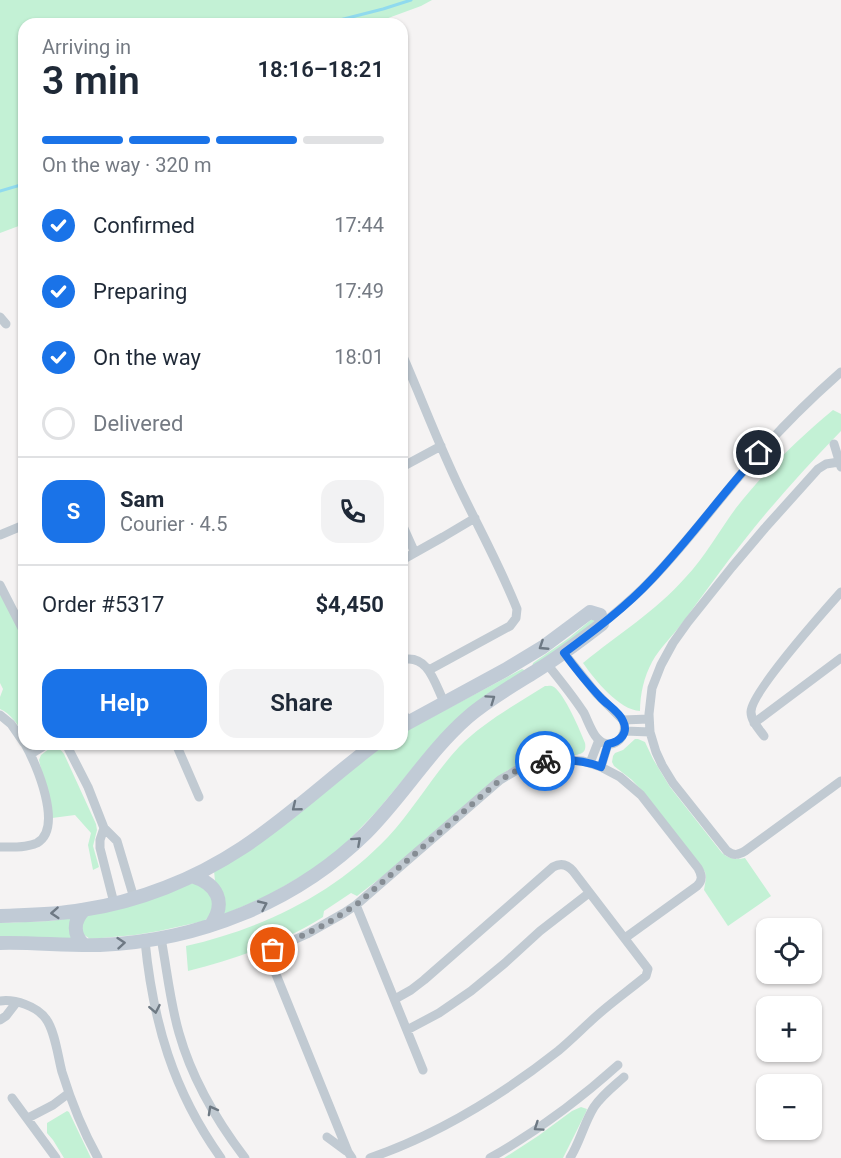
<!DOCTYPE html>
<meta charset="utf-8">
<style>
body{margin:0;font-family:Roboto,sans-serif;background:#f2f2f3;color:#1f2937;height:100vh;display:flex;flex-direction:column;font-size:22px;white-space:nowrap}
*{box-sizing:border-box;margin:0}
p{font-size:20px;color:#747a83}
.icon{flex:none;width:33px;height:33px;fill:none;stroke:currentColor;stroke-width:2;stroke-linecap:round;stroke-linejoin:round}
.map{position:relative;flex:1;overflow:hidden}
.side{position:absolute;left:18px;top:18px;width:390px;height:732px;display:flex;flex-direction:column;background:#fff;border-radius:18px;box-shadow:0 2px 4px #0004}
.side>*{flex:none}
.tools{position:absolute;left:756px;top:918px;display:grid;gap:12px}
.tools a{display:grid;place-items:center;width:66px;height:66px;border-radius:12px;background:#fff;box-shadow:0 2px 4px #0004;font-size:30px}
.pin{position:absolute;display:grid;place-items:center;width:51px;height:51px;color:#fff;margin:-26px;border:3px solid #fff;border-radius:50%;box-shadow:0 2px 6px #0007}
.courier{position:absolute;display:grid;place-items:center;width:60px;height:60px;margin:-30px;border:4px solid #1a73e8;border-radius:50%;background:#fff;color:#222;box-shadow:0 2px 8px #0007}
.overview em{font-style:normal;font-weight:600}
.overview div{display:flex;flex-direction:column-reverse}
.overview{display:flex;align-items:center;justify-content:space-between;height:102px;padding:0 24px}
h1{font-size:39px;font-weight:600;line-height:45px}
.bar{display:grid;grid-template-columns:repeat(4,1fr);gap:9px 6px;align-content:center;height:72px;padding:0 24px}
.bar i{height:8px;border-radius:4px;background:#e0e1e3}
.bar .selected{background:#1a73e8}
.bar p{grid-column:span 4}
.line{display:flex;align-items:center;gap:15px;padding:0 24px;border-top:2px solid #e0e1e3}
.line div{flex:1}
.round{display:grid;place-items:center;flex:none;width:63px;height:63px;border-radius:18px;background:#f2f2f3}
ol{padding:0 24px;list-style:none}
li{display:flex;align-items:center;gap:18px;height:66px}
li p{margin-inline-start:auto}
li .icon{padding:6px;border-radius:50%;background:#1a73e8;color:#fff;stroke-width:4}
li:last-child{color:#747a83}
li i{width:33px;height:33px;border:3px solid #e0e1e3;border-radius:50%}
.button{display:flex;gap:12px;margin-top:auto;padding:12px 24px}
.button a{flex:1;height:69px;border-radius:18px;background:#1a73e8;color:#fff;font-size:24px;font-weight:600;line-height:69px;text-align:center}
.button a+a{background:#f2f2f3;color:#1f2937}
.map>svg:first-child{display:block}
</style>
<div class="map">
<svg width="841" height="1158" viewBox="0 0 841 1158">
<rect width="100%" height="100%" fill="#f5f3f3"/>
<!-- green -->
<path fill="#c3f1d5" d="M0,0h432l-11,6 -49,18h-348v200l-24,9z
M833,410l8,4v17c-33,34 -65,69 -95,107 -22,27 -42,56 -63,84 -10,14 -23,25 -31,40 -8,15 -12,32 -12,49 -21,-1 -45,-31 -57,-48 34,-28 73,-52 102,-85 20,-21 34,-47 51,-70 29,-37 62,-69 97,-98z
M0,594l14,25 10,23v92c-7,-10 -13,-20 -24,-25v-12l3,-8 -3,-6z
M592,619h5l-23,20 -42,28 1,-4 36,-25z
M522,669l2,1v2l-93,74 -54,65 -34,35 -26,21 -50,29 -42,18 -2,-1 1,-18 -9,-14 -1,-10 172,-127h16v-11z
M545,686c4,0 6,-1 9,1 11,8 26,43 31,56 1,5 0,10 -6,11 -6,3 -17,0 -24,1 -18,1 -35,8 -50,17l-113,97 -35,27 -6,-3 -27,18 -1,6c-41,26 -88,42 -135,54l-2,-25c76,-17 148,-52 202,-109 26,-28 45,-62 71,-90 25,-25 56,-42 86,-61z
M635,739h3l7,3 8,17 17,28 52,66c7,6 14,7 23,5l26,38 -43,30 -24,-36 2,-12 -1,-6 -59,-77 -14,-15 -18,-14 -2,-4 1,-6 2,-3 8,-3z
M50,748c7,-1 10,0 14,6l32,70 1,6 -4,16 6,21 -6,3 -5,-25 3,-12 -16,-18 -23,3 -13,-58 2,-5z
M194,883c18,5 27,25 10,38l-45,10 -24,4 -45,4 -7,-5 -3,-11 6,-7z
M71,918l5,22 -76,-3v-14l50,-2z
M581,1107l6,2 -1,3 -23,46h-59l34,-22 34,-25z
M67,1111l2,1 22,46h-27l-11,-18 -6,-7v-10z"/>
<g fill="none" stroke-linecap="round" stroke-linejoin="round">
<!-- stream -->
<path stroke="#90daee" stroke-width="3" d="M324,24l59,-15 28,-9
M0,191l24,-7"/>
<!-- street -->
<path stroke="#c1cad2" stroke-width="9" d="M0,317l6,7
M402,354c21,48 39,97 62,143 18,37 38,74 53,112l-1,9 -6,8 -81,44
M834,444l7,23
M839,462l-13,2 -8,5 -53,59 -33,39 -44,55 -15,21 -12,22 -9,23 -3,26 1,18 6,20 6,13 11,18 54,68c7,5 11,4 18,0l96,-70
M402,467l39,-21
M402,524l13,29
M0,535l24,-10
M402,560l41,-23 32,-19
M0,585l24,47
M602,624c17,-14 33,-27 48,-43 35,-36 65,-77 98,-115 28,-33 60,-65 93,-94
M402,660c26,-7 33,24 42,42
M547,664c13,16 26,32 37,49 4,8 7,18 13,25 13,15 33,0 26,-18l-27,-27 -32,-40
M402,711l6,11
M0,715l11,9 13,19
M623,720l26,-1
M754,723l87,-65
M625,731l25,1
M764,736c-5,-7 -13,-15 -13,-24 -1,-18 74,-102 90,-120
M66,744l22,43 16,41 13,13 17,57
M176,744l23,53
M310,744h1
M31,754l16,-10
M590,763l9,-23
M601,767l7,-23
M104,828l-4,12v8l14,55
M0,847c12,0 26,1 37,-4 27,-15 -1,-80 -12,-99
M356,905l67,165
M161,938c6,32 9,64 18,95 13,46 37,87 66,125
M145,941c8,81 28,150 76,217
M0,1001c15,-2 37,5 46,18 9,12 12,38 16,53 9,29 21,59 36,86
M0,1020l6,-4 10,-13
M407,1030l32,-17 32,-22 34,-28 35,-32 49,-38
M12,1098l44,60
M28,1118l25,-13 16,-12
M327,1137l19,14
M352,1158l-4,-6 -77,-190 1,-9 4,-5 31,-14 37,-21 12,-8 144,-125 17,-10 25,-8 22,-2 19,1 18,6 19,10 21,18 57,73c4,7 5,12 -1,18l-72,52
M370,1158c69,-24 131,-62 188,-107 12,-10 23,-21 34,-31 17,-16 36,-29 54,-44l2,-7 -75,-98c-6,-7 -13,-8 -20,-4l-129,113 -13,10 -16,9
M490,1158c46,-26 89,-58 128,-93
M570,1158c10,-16 14,-35 24,-51 8,-12 20,-21 30,-30"/>
<!-- secondary -->
<path stroke="#c1cbd6" stroke-width="14" d="M192,876c25,8 35,26 19,49
M84,910c-11,11 -11,25 0,35
M0,916c27,-1 55,-1 82,-6 56,-8 113,-31 160,-62 47,-31 88,-70 133,-104
M0,943c33,-1 67,3 100,2 98,-4 196,-43 266,-112 37,-37 63,-82 102,-116 21,-18 44,-31 68,-46 23,-14 44,-30 66,-47l-2,-9 -10,-3 -47,35 -38,23 -103,56"/>
</g>
<!-- one-way arrows -->
<defs><path id="oneway-chevron" d="M-2-3.5L2.5 0L-2 3.5" fill="none" stroke-width="1.6" stroke-linecap="round" stroke-linejoin="round" transform="scale(1.5)"/></defs>
<g stroke="#6e7984">
<use href="#oneway-chevron" transform="translate(543 646) rotate(147)"/>
<use href="#oneway-chevron" transform="translate(491 699) rotate(-35)"/>
<use href="#oneway-chevron" transform="translate(296 807) rotate(141)"/>
<use href="#oneway-chevron" transform="translate(357 841) rotate(-42)"/>
<use href="#oneway-chevron" transform="translate(263 905) rotate(-25)"/>
<use href="#oneway-chevron" transform="translate(55 913) rotate(176)"/>
<use href="#oneway-chevron" transform="translate(121 943) rotate(-5)"/>
</g>
<g stroke="#6e7983">
<use href="#oneway-chevron" transform="translate(155 1009) rotate(79)"/>
<use href="#oneway-chevron" transform="translate(212 1110) rotate(-119)"/>
<use href="#oneway-chevron" transform="translate(538 1127) rotate(146)"/>
</g>
<g fill="none" stroke-linecap="round" stroke-linejoin="round">
<!-- done -->
<path stroke="#868d94" stroke-width="6" stroke-dasharray="0 10.8" d="M273,950l53,-26 30,-19 144,-125 25,-14 20,-5"/>
<!-- route -->
<path stroke="#1a73e8" stroke-width="8" d="M545,761c19,-2 38,-1 56,6l7,-23c12,-2 21,-11 15,-23 -4,-10 -16,-16 -23,-24 -13,-14 -25,-29 -36,-44 31,-23 62,-46 88,-74 38,-40 70,-85 107,-126"/>
</g>
</svg>
<div class="tools">
<a><svg class="icon" aria-label="locate" viewBox="0 0 24 24"><circle cx="12" cy="12" r="6"/><path d="M12 2v4M12 18v4M2 12h4M18 12h4"/></svg></a>
<a>+</a>
<a>−</a>
</div>
<div class="pin" style="left:273px;top:950px;background:#ea580c"><svg class="icon" aria-label="bag" viewBox="0 0 24 24"><path d="M5 8h14l-1 12H6zM9 8a3 3 0 0 1 6 0"/></svg></div>
<div class="pin" style="left:759px;top:453px;background:#1f2937"><svg class="icon" aria-label="home" viewBox="0 0 24 24"><path d="M3 11l9-7 9 7M6 9v11h12V9"/></svg></div>
<div class="courier" style="left:545px;top:761px"><svg class="icon" aria-label="bike" viewBox="0 0 24 24"><circle cx="6" cy="16" r="4"/><circle cx="18" cy="16" r="4"/><path d="M6 16l4-8h5l3 8M10 8l3 8H6M13 5h3"/></svg></div>
<section class="side">
<div class="overview"><div><h1>3 min</h1><p>Arriving in</p></div><em>18:16–18:21</em></div>
<div class="bar"><i class="selected"></i><i class="selected"></i><i class="selected"></i><i></i><p>On the way · 320 m</p></div>
<ol>
<li><svg class="icon" aria-label="check" viewBox="0 0 24 24"><path d="M5 12l5 5 9-10"/></svg>Confirmed<p>17:44</p></li>
<li><svg class="icon" aria-label="check" viewBox="0 0 24 24"><path d="M5 12l5 5 9-10"/></svg>Preparing<p>17:49</p></li>
<li><svg class="icon" aria-label="check" viewBox="0 0 24 24"><path d="M5 12l5 5 9-10"/></svg>On the way<p>18:01</p></li>
<li><i></i>Delivered</li>
</ol>
<div class="line" style="height:108px"><b class="round" style="background:#1a73e8;color:#fff">S</b><div><b>Sam</b><p>Courier · 4.5</p></div><a class="round"><svg class="icon" aria-label="phone" viewBox="0 0 24 24"><path d="M5 4h4l2 5-3 2q2 4 5 5l2-3 5 2v4C11 20 4 13 5 4z"/></svg></a></div>
<div class="line" style="height:78px"><div>Order #5317</div><b>$4,450</b></div>
<div class="button"><a>Help</a><a>Share</a></div>
</section>
</div>
